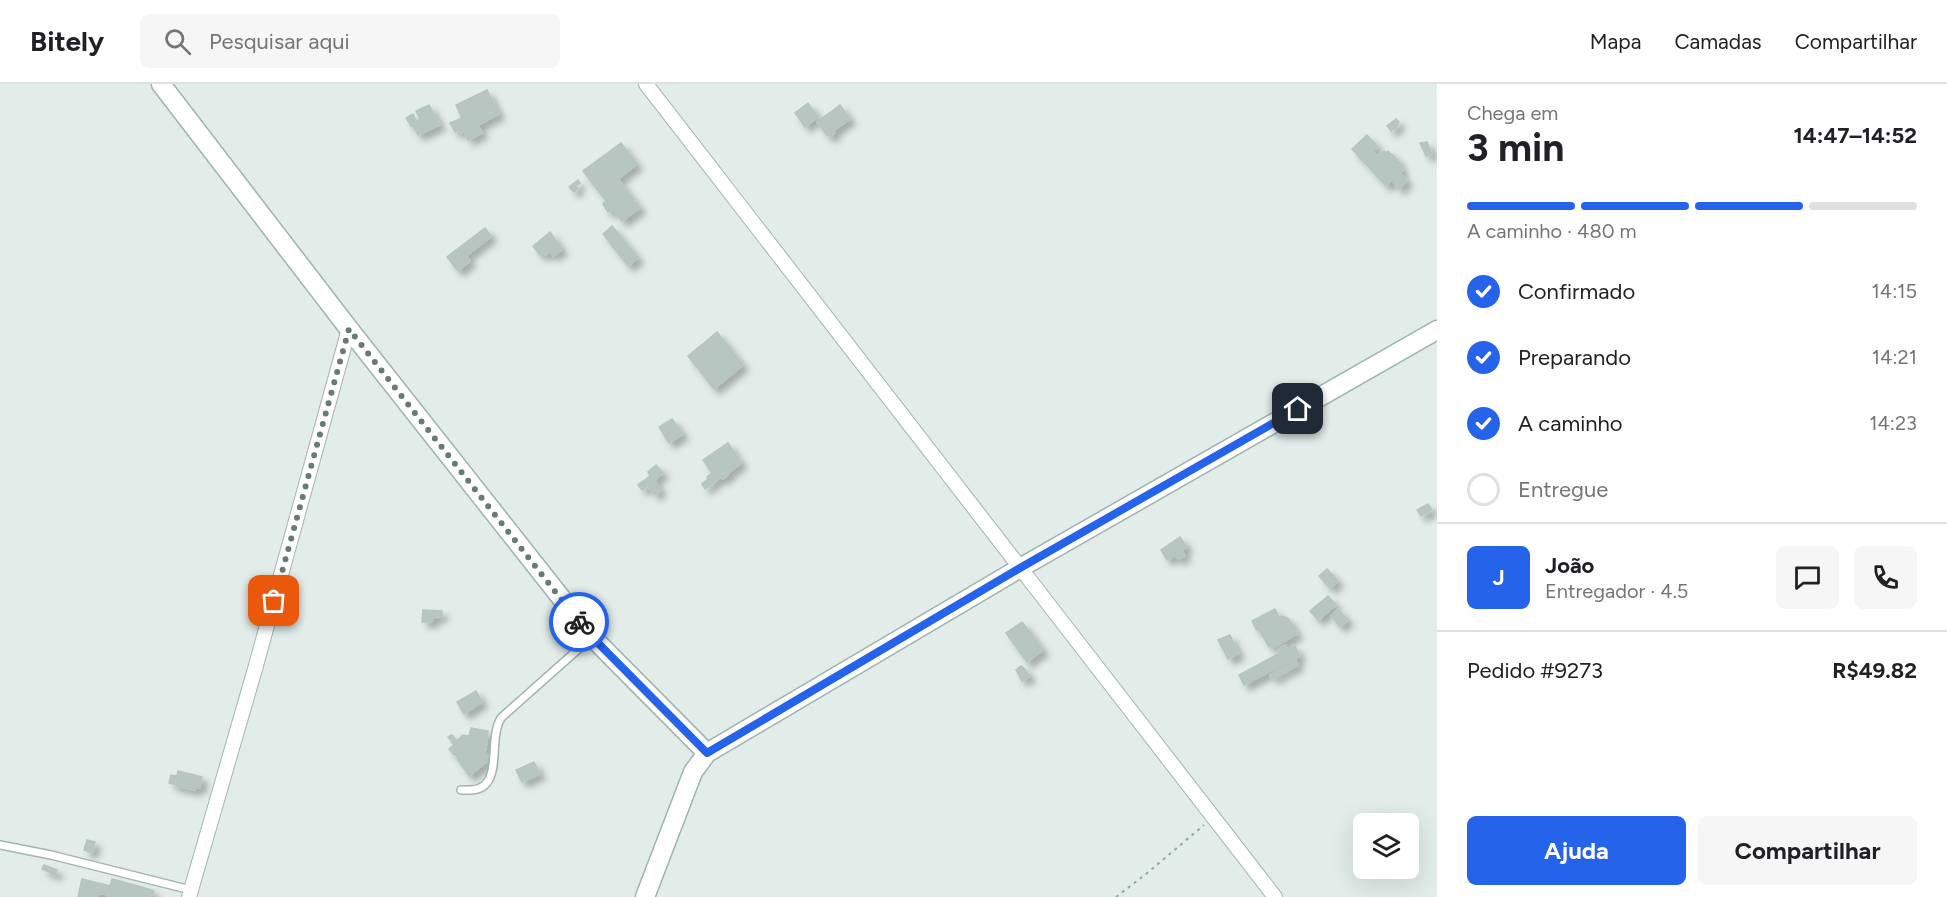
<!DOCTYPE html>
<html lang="pt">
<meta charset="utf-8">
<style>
body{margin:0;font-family:Figtree,sans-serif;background:#f6f6f6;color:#202124;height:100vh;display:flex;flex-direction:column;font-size:22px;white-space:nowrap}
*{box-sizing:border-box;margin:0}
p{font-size:20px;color:#757577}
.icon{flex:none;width:33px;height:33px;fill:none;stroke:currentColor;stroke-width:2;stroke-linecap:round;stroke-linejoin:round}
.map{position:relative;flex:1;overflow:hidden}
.side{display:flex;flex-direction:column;background:#fff;width:510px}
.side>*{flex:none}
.fabs{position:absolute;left:1353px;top:729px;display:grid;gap:12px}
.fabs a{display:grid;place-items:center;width:66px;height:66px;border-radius:9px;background:#fff;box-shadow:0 6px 24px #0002;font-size:30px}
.pin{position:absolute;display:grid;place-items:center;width:51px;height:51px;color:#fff;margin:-26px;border-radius:12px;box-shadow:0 3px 9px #0006}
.courier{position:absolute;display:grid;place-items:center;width:60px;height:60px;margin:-30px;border:4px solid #2563eb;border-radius:50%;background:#fff;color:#222;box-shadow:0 2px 8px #0007}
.headline em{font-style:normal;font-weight:700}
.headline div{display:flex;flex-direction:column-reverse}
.headline{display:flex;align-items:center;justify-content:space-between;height:102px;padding:0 30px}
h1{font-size:39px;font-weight:700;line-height:45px}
.bar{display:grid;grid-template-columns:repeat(4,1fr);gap:9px 6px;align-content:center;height:72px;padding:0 30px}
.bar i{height:8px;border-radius:4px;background:#e0e0e0}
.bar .selected{background:#2563eb}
.bar p{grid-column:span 4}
.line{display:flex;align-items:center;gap:15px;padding:0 30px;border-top:2px solid #e0e0e0}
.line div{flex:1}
.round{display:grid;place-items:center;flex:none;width:63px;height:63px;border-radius:9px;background:#f6f6f6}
ol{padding:0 30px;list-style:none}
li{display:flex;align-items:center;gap:18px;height:66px}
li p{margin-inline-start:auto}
li .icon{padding:6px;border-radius:50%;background:#2563eb;color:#fff;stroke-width:4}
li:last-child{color:#757577}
li i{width:33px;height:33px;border:3px solid #e0e0e0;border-radius:50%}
.action{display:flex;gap:12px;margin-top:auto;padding:12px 30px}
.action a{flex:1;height:69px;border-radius:9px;background:#2563eb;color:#fff;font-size:24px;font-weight:700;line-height:69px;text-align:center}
.action a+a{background:#f6f6f6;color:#202124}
header{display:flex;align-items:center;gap:36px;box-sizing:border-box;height:84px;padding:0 30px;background:#fff;border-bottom:2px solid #e0e0e0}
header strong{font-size:28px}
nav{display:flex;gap:33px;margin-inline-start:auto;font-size:21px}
.search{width:420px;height:54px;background:#f6f6f6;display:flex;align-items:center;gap:15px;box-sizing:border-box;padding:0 21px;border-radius:9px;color:#757577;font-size:22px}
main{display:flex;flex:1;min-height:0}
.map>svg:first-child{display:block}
</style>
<header>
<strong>Bitely</strong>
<div class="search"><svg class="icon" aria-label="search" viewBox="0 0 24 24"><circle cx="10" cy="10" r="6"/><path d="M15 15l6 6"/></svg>Pesquisar aqui</div>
<nav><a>Mapa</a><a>Camadas</a><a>Compartilhar</a></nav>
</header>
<main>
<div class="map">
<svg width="1437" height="813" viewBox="0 0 1437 813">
<defs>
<filter id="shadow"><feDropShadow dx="5.5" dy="5.5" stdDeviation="3" flood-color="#0004"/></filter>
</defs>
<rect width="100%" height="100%" fill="#e2ece9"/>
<!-- building -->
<path fill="#b8c6c2" stroke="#b5c5c1" stroke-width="1.5" filter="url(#shadow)" d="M487,6l12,24 -21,11 4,8 -14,7 -4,-9 -3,2 -1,-3 -5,2 -5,-9 12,-5 -6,-13z
M808,19l10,14 -13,10 -10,-14z
M429,21l11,20 -22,10 -5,-10 -2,1 -5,-8 7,-4 3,7 4,-2 -4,-8z
M840,21l10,14 -17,12 2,2 -5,4 -2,-3 -1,1 -10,-13z
M1396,35l3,3 -2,5 -6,4 -4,-5z
M1367,51l11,12 -5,4 5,5 6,-5 2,2 2,-2 4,4 -3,1 2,2 2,-3 7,8 -2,2 5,5 -3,3 7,8 -8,8 -7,-9 -6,6 -34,-37z
M1427,58l5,12 -6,2 -6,-13z
M621,59l16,21 -19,15 22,29 -18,13 -9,-12 -5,3 -5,-8 3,-3 -23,-30z
M578,96l2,3 -4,3 2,3 -4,3 -5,-5z
M612,142l26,32 -10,8 -25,-32z
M485,144l6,8 -24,19 -4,-3 7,9 -12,10 -11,-14z
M550,148l12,17 -9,7 -3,-5 -5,4 -2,-3 -3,3 -7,-9z
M717,248l26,33 -29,24 -26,-33z
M672,335l11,15 -14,9 -10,-16z
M728,359l13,20 -14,11 1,1 -5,4 -2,-2 -16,12 -3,-5 6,-5 -1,-2 5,-4 -9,-13z
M656,381l7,8 -9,7 7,10 -6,5 -7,-9 -6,4 -4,-5 12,-9 -2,-4z
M1428,420l4,6 -11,6 -4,-6z
M1180,453l7,10 -5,3 3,6 -7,3 -3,-4 -8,5 -6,-10z
M1327,485l11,12 -8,7 -11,-12z
M1328,512l8,9 -18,15 -8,-9z
M1275,525l4,8 3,-1 7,3 8,15 -24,14 -1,-3 -3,2 -11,-19 -2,1 -4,-8z
M1338,525l10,11 -8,7 -9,-11z
M423,526l19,1v5l-9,1v4l-3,1h-8z
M1022,538l21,28 -16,12 -21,-29z
M1230,551l9,19 -11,5 -10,-19z
M1285,561l3,5 7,-4 5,10 -56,29 -5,-10 41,-22 -2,-4z
M1295,574l3,7 -26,14 -2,-4 22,-12 -1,-2z
M1021,582l2,1 7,9 -8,5 -6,-11z
M476,607l6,11 -18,12 -7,-12z
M471,644l17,3 -2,17 -2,-1 2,3 -2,1 6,8 -21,17 -10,-14 -4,-9 -2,1 -4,-5 5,-4 -6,-8 4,-2 5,6 6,-6 6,1z
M534,678l6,12 -18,8 -6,-12z
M178,687l24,6 -2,11 -5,-1v3l-19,-4 1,-1 -8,-2 2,-8 6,1z
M87,756l8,2 -3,11 -8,-3z
M44,781l13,5 -1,5 -14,-6z
M82,795l28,7 2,-7 26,7 -2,7 2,-7 16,5 -2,6h-45l1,-2 -9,-2 -1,4h-20z"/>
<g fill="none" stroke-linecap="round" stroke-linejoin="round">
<!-- lane casing -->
<g stroke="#a5b4b1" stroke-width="10">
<path id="lane" d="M461,706c6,0 13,1 19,-2 22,-9 8,-54 22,-71l90,-80
M0,761l51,10 140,35"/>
</g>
<!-- street casing -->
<g stroke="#a5b4b1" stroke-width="16">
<path id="street" d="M646,0l629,813
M189,813l66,-228 94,-340"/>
</g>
<!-- secondary casing -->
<g stroke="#9eb4af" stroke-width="21">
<path id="secondary" d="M161,0l188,245 243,308 115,116
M645,813l48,-125 14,-19 313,-185 417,-238"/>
</g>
<!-- path -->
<path stroke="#85ada7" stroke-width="2" stroke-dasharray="3 4.5" stroke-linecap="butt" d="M1116,813l30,-23 58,-49"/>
<!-- lane -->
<use href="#lane" stroke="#fff" stroke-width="7"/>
<!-- street -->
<use href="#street" stroke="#fff" stroke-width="14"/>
<!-- secondary -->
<use href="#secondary" stroke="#fff" stroke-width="18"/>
</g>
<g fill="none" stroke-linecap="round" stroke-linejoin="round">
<!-- done -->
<path stroke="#667a77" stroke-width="6" stroke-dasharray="0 10.8" d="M274,517l75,-272 230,293"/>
<!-- route -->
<path stroke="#2563eb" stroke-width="8" d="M579,538l13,15 115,116 313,-185 278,-159"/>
</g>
</svg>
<div class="fabs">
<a><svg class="icon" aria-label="layers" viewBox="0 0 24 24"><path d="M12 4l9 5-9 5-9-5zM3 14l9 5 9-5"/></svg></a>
</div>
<div class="pin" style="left:274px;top:517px;background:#ea580c"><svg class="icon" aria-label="bag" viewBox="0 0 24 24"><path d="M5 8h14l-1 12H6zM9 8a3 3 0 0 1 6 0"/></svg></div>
<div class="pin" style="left:1298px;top:325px;background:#1f2937"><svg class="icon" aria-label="home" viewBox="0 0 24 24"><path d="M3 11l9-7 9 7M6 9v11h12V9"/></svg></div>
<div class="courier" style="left:579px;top:538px"><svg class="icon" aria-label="bike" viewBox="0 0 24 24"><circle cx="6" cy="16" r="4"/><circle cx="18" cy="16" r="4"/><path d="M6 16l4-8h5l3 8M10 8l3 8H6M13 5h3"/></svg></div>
</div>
<section class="side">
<div class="headline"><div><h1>3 min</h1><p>Chega em</p></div><em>14:47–14:52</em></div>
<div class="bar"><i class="selected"></i><i class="selected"></i><i class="selected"></i><i></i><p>A caminho · 480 m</p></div>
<ol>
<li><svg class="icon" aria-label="check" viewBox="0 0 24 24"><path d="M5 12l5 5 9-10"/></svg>Confirmado<p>14:15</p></li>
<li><svg class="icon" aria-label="check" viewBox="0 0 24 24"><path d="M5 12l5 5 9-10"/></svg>Preparando<p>14:21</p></li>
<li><svg class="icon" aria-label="check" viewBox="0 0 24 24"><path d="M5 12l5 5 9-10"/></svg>A caminho<p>14:23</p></li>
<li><i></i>Entregue</li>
</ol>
<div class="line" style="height:108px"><b class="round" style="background:#2563eb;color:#fff">J</b><div><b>João</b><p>Entregador · 4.5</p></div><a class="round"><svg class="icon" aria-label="chat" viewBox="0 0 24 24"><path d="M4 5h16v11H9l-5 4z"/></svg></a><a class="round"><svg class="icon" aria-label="phone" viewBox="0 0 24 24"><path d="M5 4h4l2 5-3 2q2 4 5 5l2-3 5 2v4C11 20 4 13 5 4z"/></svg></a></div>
<div class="line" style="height:78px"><div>Pedido #9273</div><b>R$49.82</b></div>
<div class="action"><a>Ajuda</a><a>Compartilhar</a></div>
</section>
</main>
